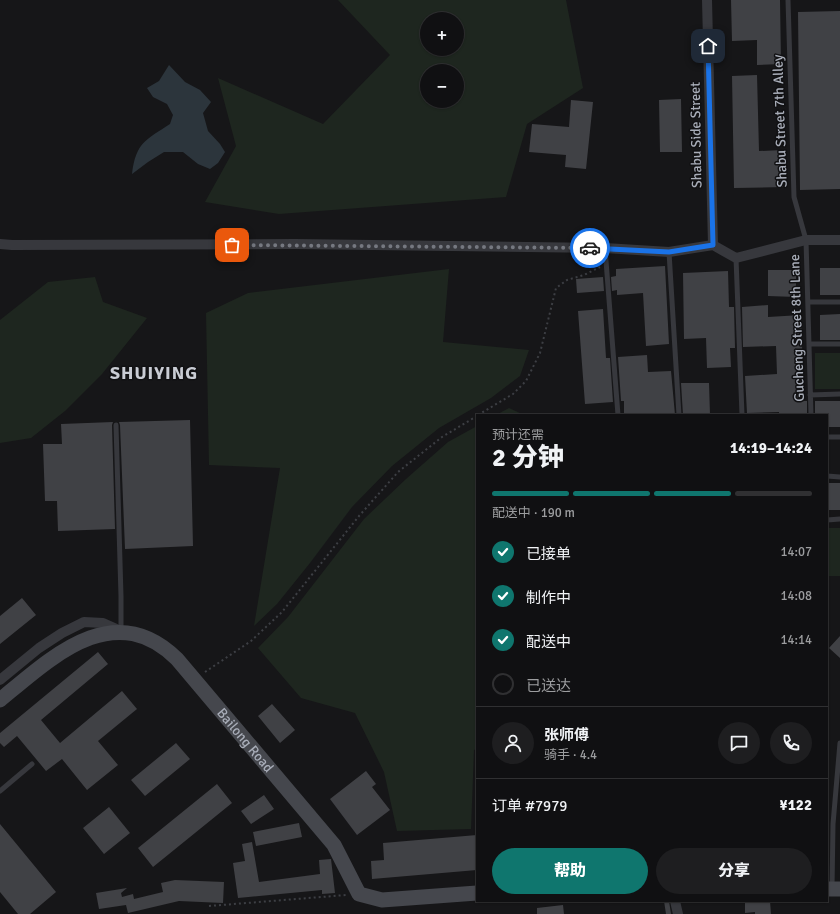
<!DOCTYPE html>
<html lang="zh">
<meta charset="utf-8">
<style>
body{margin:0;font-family:Signika,"Noto Sans SC",sans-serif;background:#1e1e20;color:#f1f3f6;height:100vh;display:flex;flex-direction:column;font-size:15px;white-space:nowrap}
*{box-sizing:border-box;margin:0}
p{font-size:13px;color:#9c9d9f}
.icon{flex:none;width:22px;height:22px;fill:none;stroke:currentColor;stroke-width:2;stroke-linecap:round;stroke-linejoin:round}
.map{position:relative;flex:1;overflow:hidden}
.details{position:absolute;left:476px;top:414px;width:352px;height:488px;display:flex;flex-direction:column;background:#101012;border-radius:0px;box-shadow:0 1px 3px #0004,0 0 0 1px #303032}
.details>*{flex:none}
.controls{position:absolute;left:420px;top:12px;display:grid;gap:8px}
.controls a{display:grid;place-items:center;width:44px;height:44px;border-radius:50%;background:#101012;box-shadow:0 1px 3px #0004,0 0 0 1px #303032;font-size:20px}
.pin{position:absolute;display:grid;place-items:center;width:34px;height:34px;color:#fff;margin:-17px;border-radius:8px;box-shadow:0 2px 6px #0006}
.courier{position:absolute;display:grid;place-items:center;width:40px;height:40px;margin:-20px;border:3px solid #1a73e8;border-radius:50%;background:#fff;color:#222;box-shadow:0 1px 5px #0007}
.overview em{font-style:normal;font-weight:800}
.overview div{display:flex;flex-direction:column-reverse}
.overview{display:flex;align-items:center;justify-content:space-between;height:68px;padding:0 16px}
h1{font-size:26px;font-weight:800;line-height:30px}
.bar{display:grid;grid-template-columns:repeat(4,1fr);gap:6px 4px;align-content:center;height:48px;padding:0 16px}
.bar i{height:5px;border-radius:3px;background:#303032}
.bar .selected{background:#0f766e}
.bar p{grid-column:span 4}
.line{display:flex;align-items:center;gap:10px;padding:0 16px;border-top:1px solid #303032}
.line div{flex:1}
.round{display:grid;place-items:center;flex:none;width:42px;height:42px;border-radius:21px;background:#1e1e20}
ol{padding:0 16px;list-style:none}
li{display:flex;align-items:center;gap:12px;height:44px}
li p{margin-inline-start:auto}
li .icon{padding:4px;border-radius:50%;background:#0f766e;color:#fff;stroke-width:4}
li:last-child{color:#9c9d9f}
li i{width:22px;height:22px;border:2px solid #303032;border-radius:50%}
.action{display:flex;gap:8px;margin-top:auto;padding:8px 16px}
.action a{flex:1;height:46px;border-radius:24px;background:#0f766e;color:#fff;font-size:16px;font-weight:800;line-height:46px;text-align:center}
.action a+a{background:#1e1e20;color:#f1f3f6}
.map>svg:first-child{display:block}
</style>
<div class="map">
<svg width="840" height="914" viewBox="0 0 840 914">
<rect width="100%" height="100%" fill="#161618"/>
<!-- green -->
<path fill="#1e261f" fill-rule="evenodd" d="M338,0h228l17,88 -56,36 -21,73 -227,17 -74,-12 31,-56 -18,-68 105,46 67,-69zM427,19h30v30h-30zM427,71h30v30h-30z
M449,269l-6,73 86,8 -9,26 -29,22 -52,30 -47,38 -40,41 -42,56 -33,41 -23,22 26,-158 -71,-3 -3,-152 42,-20z
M95,277l8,25 44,16 -45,56 -37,37 -34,27 -31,5v-123l48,-38z
M815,353h25v36h-25z
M509,408l15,7h-28z
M477,426v323l-3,1 -3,79 -74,2 -13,-59 -29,-59 -54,-15 -43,-50 30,-31 76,-98 42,-40 42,-37z
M827,528h13v48h-13z"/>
<!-- water -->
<path fill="#2c353c" d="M169,65l16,17 15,8 11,12 -8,11 5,18 12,13 5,8 -7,11 -8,6 -12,-5 -15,-12h-19l-16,10 -16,12c4,-32 14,-34 38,-50l3,-9 -6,-11 -14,-7 -6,-9 12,-7z"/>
<!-- building -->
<path fill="#404145" d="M731,0h49l1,64 -24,1v-25l-25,1z
M840,11v178l-40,1 -2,-178z
M757,75l2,76 24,-1v37l-49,1 -2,-112z
M681,99l1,53h-22l-1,-52z
M571,100l22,2 -7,67 -21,-2 1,-12 -37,-3 3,-28 37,3z
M665,266l4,78 -23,2 -3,-53 -26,2v-5l-5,1 -1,-14 5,-1v-7z
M820,268h20v27h-20z
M768,270h28v27l-28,-1z
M728,271l1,36h5l1,41h-5l1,19 -24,1 -1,-30 -22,1 -1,-66z
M603,277l1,14 -27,2 -1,-14z
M768,305v12l33,-2 3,86h3v14h-28v-3l-32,1 -2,-37 32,-2 -1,-28 -33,1 -1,-40z
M603,309l3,49h4l3,44 -28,2 -7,-93z
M840,314v26h-20v-25z
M647,355l1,17 23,-1 4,44h-51v-14h-3l-3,-44z
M681,383h28l1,32h-27z
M815,401h25v26h-13v-12h-12z
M190,420l3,126 -68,3 -5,-124 -1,-3z
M113,422l-1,3 3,104 -57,2 -1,-30h-12l-2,-57h19l-1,-20z
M827,483h13v27h-13z
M22,598l14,17 -36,29v-28z
M840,636v22l-11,-10z
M98,652l10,12 -67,56 19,23 62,-52 15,18 -39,32 20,24 -31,25 -25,-31 -16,12 -29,-35 -13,11 -4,-4v-10z
M272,704l23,26 -15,13 -22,-27z
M176,743l14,16 -45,37 -14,-16z
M366,771l10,13 -4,3 18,23 -33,25 -27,-36z
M217,784l15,19 -79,64 -15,-19z
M264,795l10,14 -23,15 -10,-13z
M109,807l21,26 -26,21 -21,-26z
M299,823l3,14 -46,9 -3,-14z
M0,824l56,68 -26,22h-12l-18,-22z
M477,835v35l-105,9 -1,-18 13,-1 -1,-17z
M252,842l7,40 61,-8 -1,-14 12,-1 4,34 -13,1v-4l-84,8 -5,-35 12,-2 -3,-17z
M175,880l49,2 -1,21 -44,-2 -51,12 -2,-8 -27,4 -3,-16 31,-5 -6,5 1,4 11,-3 1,5 29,-7 -2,-9z
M664,901h5l2,13h-5z
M770,901l1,13h-16v-2l-10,1v-10z
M563,905l1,9h-27v-6z"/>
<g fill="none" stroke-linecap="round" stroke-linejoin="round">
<!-- path -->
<path stroke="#3d3f44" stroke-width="2" stroke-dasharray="2 3" stroke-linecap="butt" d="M478,415l35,-21 13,-13 14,-28 16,-65 11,-8 17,-5 16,-8
M205,672l46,-31 31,-29 77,-96 39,-44 44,-35 35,-21
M209,906l137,-11"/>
<!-- lane -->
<path stroke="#37383d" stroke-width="5" d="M788,0l6,197 12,43 5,175
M605,248l13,167
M669,252l10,163
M736,258l6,157
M808,302h32
M809,344h31
M810,395l30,-1
M116,425l5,171v34
M827,437h13
M827,476l13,1
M827,520l13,-1
M0,791l32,-27
M832,888l1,-64 7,-81"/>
<!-- street -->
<path stroke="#37383d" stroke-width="10" d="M707,0l6,245
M0,244l12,1 283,-1 310,4 64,4 44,-7 23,13 70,-18h34
M0,680l39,-32 23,-15 22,-11 19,1 18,8
M675,901l3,13"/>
<!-- secondary -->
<g stroke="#45474d" stroke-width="15">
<path id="s1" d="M0,700c52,-43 114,-103 177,-41l157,186 25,49 23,6 95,-7"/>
<path d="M827,889h13"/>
</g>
</g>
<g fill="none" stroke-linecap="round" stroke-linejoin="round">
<!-- done -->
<path stroke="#757880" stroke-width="4" stroke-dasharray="0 7.2" d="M232,245l358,3"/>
<!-- route -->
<path stroke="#1a73e8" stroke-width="5" d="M590,248l79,4 44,-7 -5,-199"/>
</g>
<g text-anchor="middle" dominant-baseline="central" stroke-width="3" stroke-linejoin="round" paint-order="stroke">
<!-- street labels -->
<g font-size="14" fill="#a8adb8" stroke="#111113">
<text transform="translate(780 121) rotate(-92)">Shabu Street 7th Alley</text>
<text transform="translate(696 135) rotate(-91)">Shabu Side Street</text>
<text transform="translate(797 328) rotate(-92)">Gucheng Street 8th Lane</text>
<text stroke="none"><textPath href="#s1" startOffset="311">Bailong Road</textPath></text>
</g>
<!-- district labels -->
<g font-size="18" font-weight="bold" letter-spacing="1" fill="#c9ccd4" stroke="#111113">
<text x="154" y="373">SHUIYING</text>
</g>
</g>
</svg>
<div class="controls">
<a>+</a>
<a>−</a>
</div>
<div class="pin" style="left:232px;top:245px;background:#ea580c"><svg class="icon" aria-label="bag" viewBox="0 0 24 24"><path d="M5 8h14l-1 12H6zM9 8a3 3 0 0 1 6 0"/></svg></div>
<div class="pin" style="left:708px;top:46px;background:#1f2937"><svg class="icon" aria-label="home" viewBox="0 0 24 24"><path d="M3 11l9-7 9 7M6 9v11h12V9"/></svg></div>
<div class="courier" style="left:590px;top:248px"><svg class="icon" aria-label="car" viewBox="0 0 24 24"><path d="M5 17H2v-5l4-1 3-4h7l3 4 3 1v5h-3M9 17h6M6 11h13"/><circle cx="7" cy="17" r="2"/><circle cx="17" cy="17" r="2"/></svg></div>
<section class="details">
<div class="overview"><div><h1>2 分钟</h1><p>预计还需</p></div><em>14:19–14:24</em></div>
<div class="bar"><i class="selected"></i><i class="selected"></i><i class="selected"></i><i></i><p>配送中 · 190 m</p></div>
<ol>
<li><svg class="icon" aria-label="check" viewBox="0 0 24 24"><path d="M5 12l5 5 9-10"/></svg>已接单<p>14:07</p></li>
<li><svg class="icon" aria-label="check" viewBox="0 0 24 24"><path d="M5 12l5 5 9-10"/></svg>制作中<p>14:08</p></li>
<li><svg class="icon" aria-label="check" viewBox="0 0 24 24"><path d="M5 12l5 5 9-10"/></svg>配送中<p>14:14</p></li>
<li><i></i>已送达</li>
</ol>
<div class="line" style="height:72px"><a class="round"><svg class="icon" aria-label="person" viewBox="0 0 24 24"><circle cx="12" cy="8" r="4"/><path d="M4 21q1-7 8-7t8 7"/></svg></a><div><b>张师傅</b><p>骑手 · 4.4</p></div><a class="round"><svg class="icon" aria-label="chat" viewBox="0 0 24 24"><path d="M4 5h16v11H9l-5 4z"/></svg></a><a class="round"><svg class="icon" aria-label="phone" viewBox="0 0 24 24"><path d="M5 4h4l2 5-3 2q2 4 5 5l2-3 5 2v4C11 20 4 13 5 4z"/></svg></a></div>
<div class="line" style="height:52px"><div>订单 #7979</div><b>¥122</b></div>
<div class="action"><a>帮助</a><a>分享</a></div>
</section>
</div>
